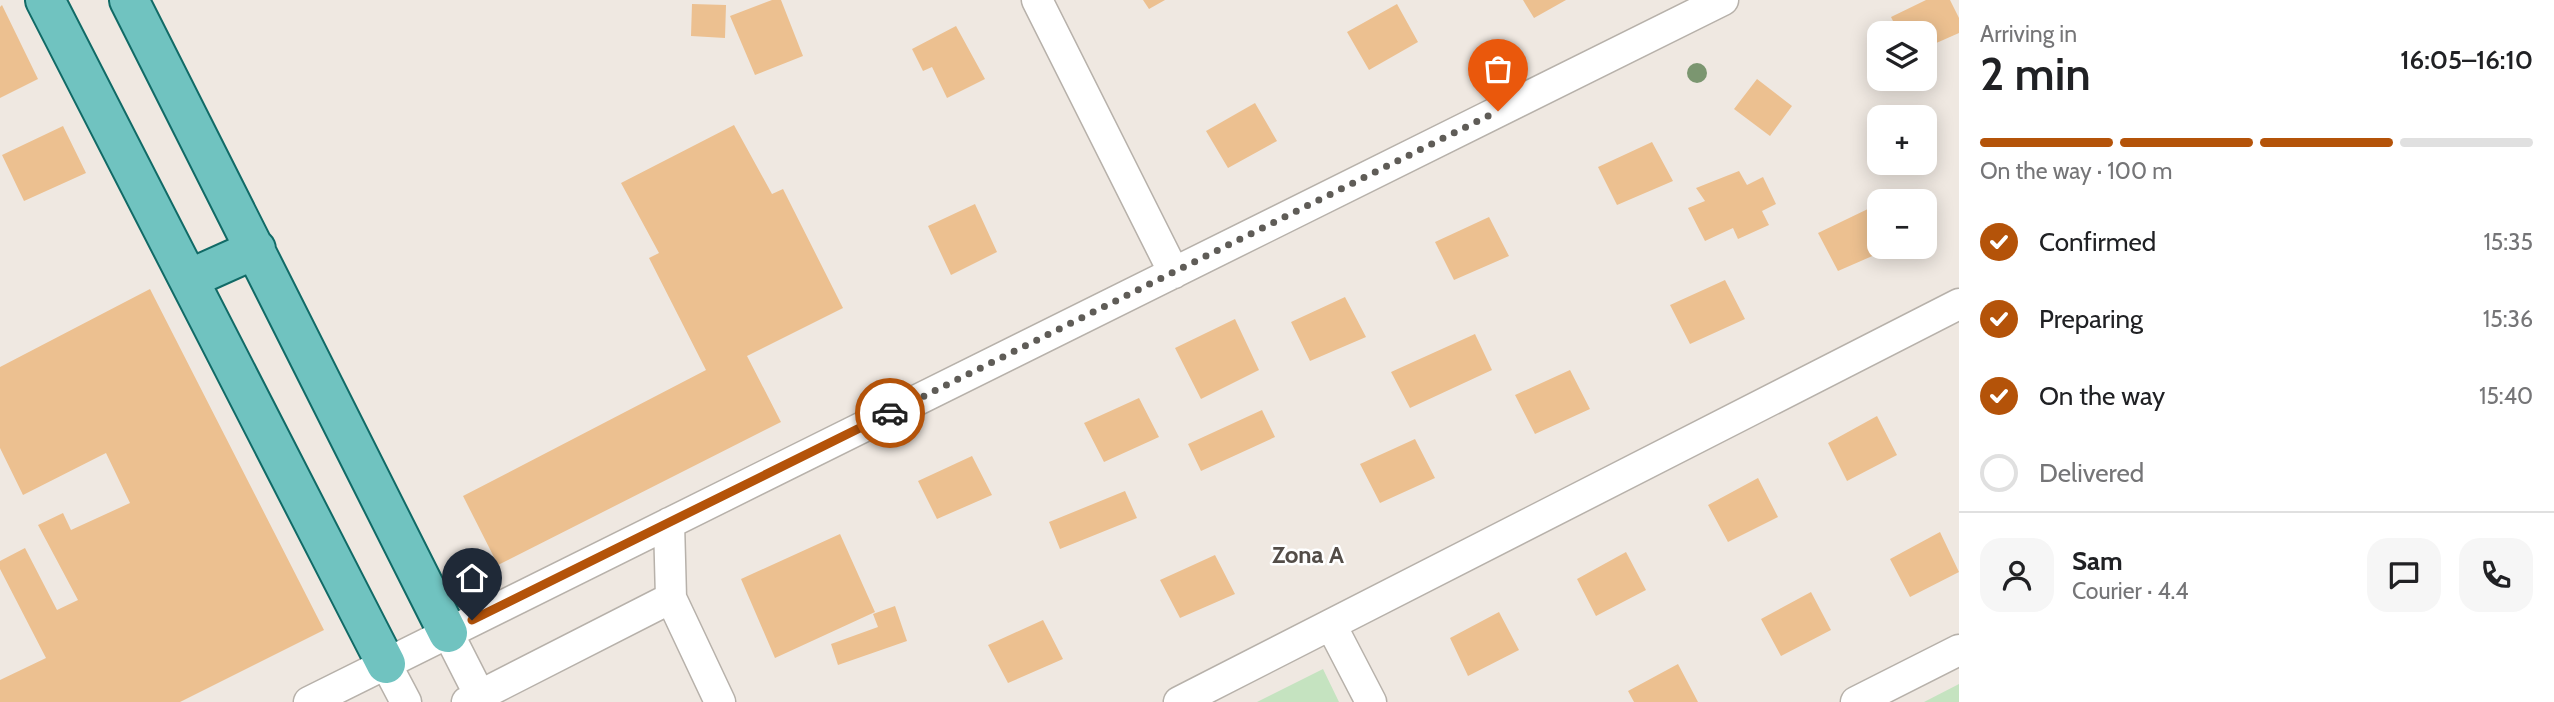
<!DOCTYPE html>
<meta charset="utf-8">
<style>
body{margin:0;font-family:Cabin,sans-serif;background:#f6f6f6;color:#202124;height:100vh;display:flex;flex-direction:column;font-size:26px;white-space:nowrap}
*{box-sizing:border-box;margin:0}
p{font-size:23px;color:#757577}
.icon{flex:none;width:38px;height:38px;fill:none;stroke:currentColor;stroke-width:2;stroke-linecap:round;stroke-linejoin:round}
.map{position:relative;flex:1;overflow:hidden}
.details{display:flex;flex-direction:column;background:#fff;width:595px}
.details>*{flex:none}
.controls{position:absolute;left:1867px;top:21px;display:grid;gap:14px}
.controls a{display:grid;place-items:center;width:70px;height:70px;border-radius:14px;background:#fff;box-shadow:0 4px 18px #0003;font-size:35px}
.pin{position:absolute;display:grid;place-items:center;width:60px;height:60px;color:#fff;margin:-72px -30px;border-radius:50% 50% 50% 0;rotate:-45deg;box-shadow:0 0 7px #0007}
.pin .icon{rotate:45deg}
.courier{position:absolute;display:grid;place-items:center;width:70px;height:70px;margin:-35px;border:5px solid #b45309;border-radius:50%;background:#fff;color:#222;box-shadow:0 2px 9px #0007}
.head em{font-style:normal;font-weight:600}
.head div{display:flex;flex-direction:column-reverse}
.head{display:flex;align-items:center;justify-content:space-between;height:119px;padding:0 21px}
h1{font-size:46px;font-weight:600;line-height:52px}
.bar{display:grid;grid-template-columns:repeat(4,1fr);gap:10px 7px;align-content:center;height:84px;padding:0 21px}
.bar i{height:9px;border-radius:5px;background:#e0e0e0}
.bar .current{background:#b45309}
.bar p{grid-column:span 4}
.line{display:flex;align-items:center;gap:18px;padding:0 21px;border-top:2px solid #e0e0e0}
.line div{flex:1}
.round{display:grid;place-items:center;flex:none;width:74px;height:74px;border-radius:21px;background:#f6f6f6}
ol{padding:0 21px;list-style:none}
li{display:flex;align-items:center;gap:21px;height:77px}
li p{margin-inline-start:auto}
li .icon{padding:7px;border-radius:50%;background:#b45309;color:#fff;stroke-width:4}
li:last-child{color:#757577}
li i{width:38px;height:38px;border:4px solid #e0e0e0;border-radius:50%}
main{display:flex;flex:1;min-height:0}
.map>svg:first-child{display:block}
</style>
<main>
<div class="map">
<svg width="1959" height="702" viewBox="0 0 1959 702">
<rect width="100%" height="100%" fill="#efe8e1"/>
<!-- green -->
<path fill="#c5e3c0" d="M1323,669l16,33h-82z
M1959,684v18h-35z"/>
<!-- building -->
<path fill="#ecc090" d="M772,0h9l22,56 -48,19 -25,-59z
M1143,0h22l-16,9z
M1523,0h43l-32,18z
M1926,0h24l9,18v15l-34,15v-15h-26l-8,-16z
M692,4l34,1 -1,33 -34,-2z
M1397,4l21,38 -49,28 -22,-38z
M2,5l36,74 -38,19v-91z
M956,26l29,53 -38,19 -15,-31 -9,4 -11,-22z
M1757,79l35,27 -22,30 -36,-27z
M1255,103l22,38 -49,27 -22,-37z
M734,125l38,69 11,-5 60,119 -96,48 34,66 -283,143 -35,-69 243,-126 -57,-112 10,-5 -38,-70z
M63,126l23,47 -62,28 -22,-46z
M1652,142l21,39 -56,24 -19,-38z
M1739,171l8,14 16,-8 13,27 -14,7 7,14 -31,14 -5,-11 -28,13 -17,-33 17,-7 -9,-13z
M975,204l22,48 -46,23 -23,-49z
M1872,207l8,14v26h13l-55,24 -20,-38z
M1489,217l20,39 -55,24 -19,-38z
M1725,280l20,39 -55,25 -20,-39z
M150,289l174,341 -144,72h-180v-22l46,-22 -46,-89v-8l25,-13 32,62 21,-10 -40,-75 25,-12 8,17 59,-27 -24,-50 -83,42 -23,-47v-81z
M1345,297l21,40 -56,24 -19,-39z
M1235,319l24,51 -58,29 -26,-51z
M1475,334l17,36 -82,38 -19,-36z
M1570,370l20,39 -55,25 -20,-39z
M1139,398l20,39 -55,25 -20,-39z
M1262,410l13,27 -74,34 -13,-27z
M1877,416l20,39 -50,26 -19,-38z
M1415,439l20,39 -55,25 -20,-39z
M972,456l20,39 -55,24 -19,-38z
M1758,478l20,39 -50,25 -20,-37z
M1125,491l12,27 -77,31 -11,-27z
M1940,532l19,40 -49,25 -20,-38z
M840,534l35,78 -100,46 -34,-79z
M1626,552l20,38 -50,26 -19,-37z
M1215,555l20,39 -55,24 -20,-38z
M1811,592l20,38 -50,26 -20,-37z
M895,606l12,35 -69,24 -7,-21 47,-17 -5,-13z
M1499,612l20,38 -51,26 -18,-38z
M1043,620l20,39 -55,24 -20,-38z
M1678,664l20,38h-64l-6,-11z"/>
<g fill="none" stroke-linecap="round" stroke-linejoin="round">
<!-- minor casing -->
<g stroke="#b7b1aa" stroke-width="33">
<path id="minor" d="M1037,0l137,273
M669,523l2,75 49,104
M1331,625l40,77
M448,633l32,63
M386,664l20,38
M309,702l1414,-702
M467,702l204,-104
M1179,702l780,-398
M1856,702l103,-52"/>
</g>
<!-- primary casing -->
<g stroke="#116a66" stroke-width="42">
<path id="primary" d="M45,0l341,664
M129,0l319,633
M189,279l67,-30"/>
</g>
<!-- minor -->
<use href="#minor" stroke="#fff" stroke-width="30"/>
<!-- primary -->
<use href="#primary" stroke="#70c3c0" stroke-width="38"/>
</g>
<!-- trees -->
<circle fill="#7b9670" cx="1697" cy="73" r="10"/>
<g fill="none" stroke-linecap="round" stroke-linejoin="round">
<!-- done -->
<path stroke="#5f5c57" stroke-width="7" stroke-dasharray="0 12.6" d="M890,413l608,-302"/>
<!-- route -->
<path stroke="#b45309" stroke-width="9" d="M472,620l418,-207"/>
</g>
<g text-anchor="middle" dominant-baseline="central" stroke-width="5" stroke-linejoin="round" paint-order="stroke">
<!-- neighbourhood labels -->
<g font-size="24" font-weight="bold" fill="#534d48" stroke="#fff">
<text x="1308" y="554">Zona A</text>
</g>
</g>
</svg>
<div class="controls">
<a><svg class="icon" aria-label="layers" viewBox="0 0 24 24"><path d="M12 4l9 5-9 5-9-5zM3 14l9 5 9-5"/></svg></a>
<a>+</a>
<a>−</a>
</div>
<div class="pin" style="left:1498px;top:111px;background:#ea580c"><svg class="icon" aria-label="bag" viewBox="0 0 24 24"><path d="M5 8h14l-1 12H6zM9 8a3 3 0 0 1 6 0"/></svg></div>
<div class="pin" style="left:472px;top:620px;background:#1f2937"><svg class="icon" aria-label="home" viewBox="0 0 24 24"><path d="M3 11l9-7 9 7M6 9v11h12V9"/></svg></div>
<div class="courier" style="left:890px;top:413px"><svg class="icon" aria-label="car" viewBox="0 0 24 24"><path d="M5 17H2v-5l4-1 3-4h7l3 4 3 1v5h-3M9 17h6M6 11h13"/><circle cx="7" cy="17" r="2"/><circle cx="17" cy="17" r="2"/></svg></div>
</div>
<section class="details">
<div class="head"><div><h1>2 min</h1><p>Arriving in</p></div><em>16:05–16:10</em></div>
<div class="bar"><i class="current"></i><i class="current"></i><i class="current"></i><i></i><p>On the way · 100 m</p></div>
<ol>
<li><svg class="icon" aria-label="check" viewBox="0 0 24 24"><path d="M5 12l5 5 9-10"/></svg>Confirmed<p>15:35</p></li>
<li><svg class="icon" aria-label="check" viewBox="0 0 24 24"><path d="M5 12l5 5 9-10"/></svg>Preparing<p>15:36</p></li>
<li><svg class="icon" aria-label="check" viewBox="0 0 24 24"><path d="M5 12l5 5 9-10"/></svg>On the way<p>15:40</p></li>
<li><i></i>Delivered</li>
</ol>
<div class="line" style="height:126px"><a class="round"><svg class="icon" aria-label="person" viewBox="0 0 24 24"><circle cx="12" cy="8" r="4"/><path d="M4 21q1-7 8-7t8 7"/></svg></a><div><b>Sam</b><p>Courier · 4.4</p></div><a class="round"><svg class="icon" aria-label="chat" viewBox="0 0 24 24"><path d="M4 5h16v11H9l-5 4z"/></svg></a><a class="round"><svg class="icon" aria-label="phone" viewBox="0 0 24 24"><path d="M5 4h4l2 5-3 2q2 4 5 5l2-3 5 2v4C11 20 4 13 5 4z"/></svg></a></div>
</section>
</main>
